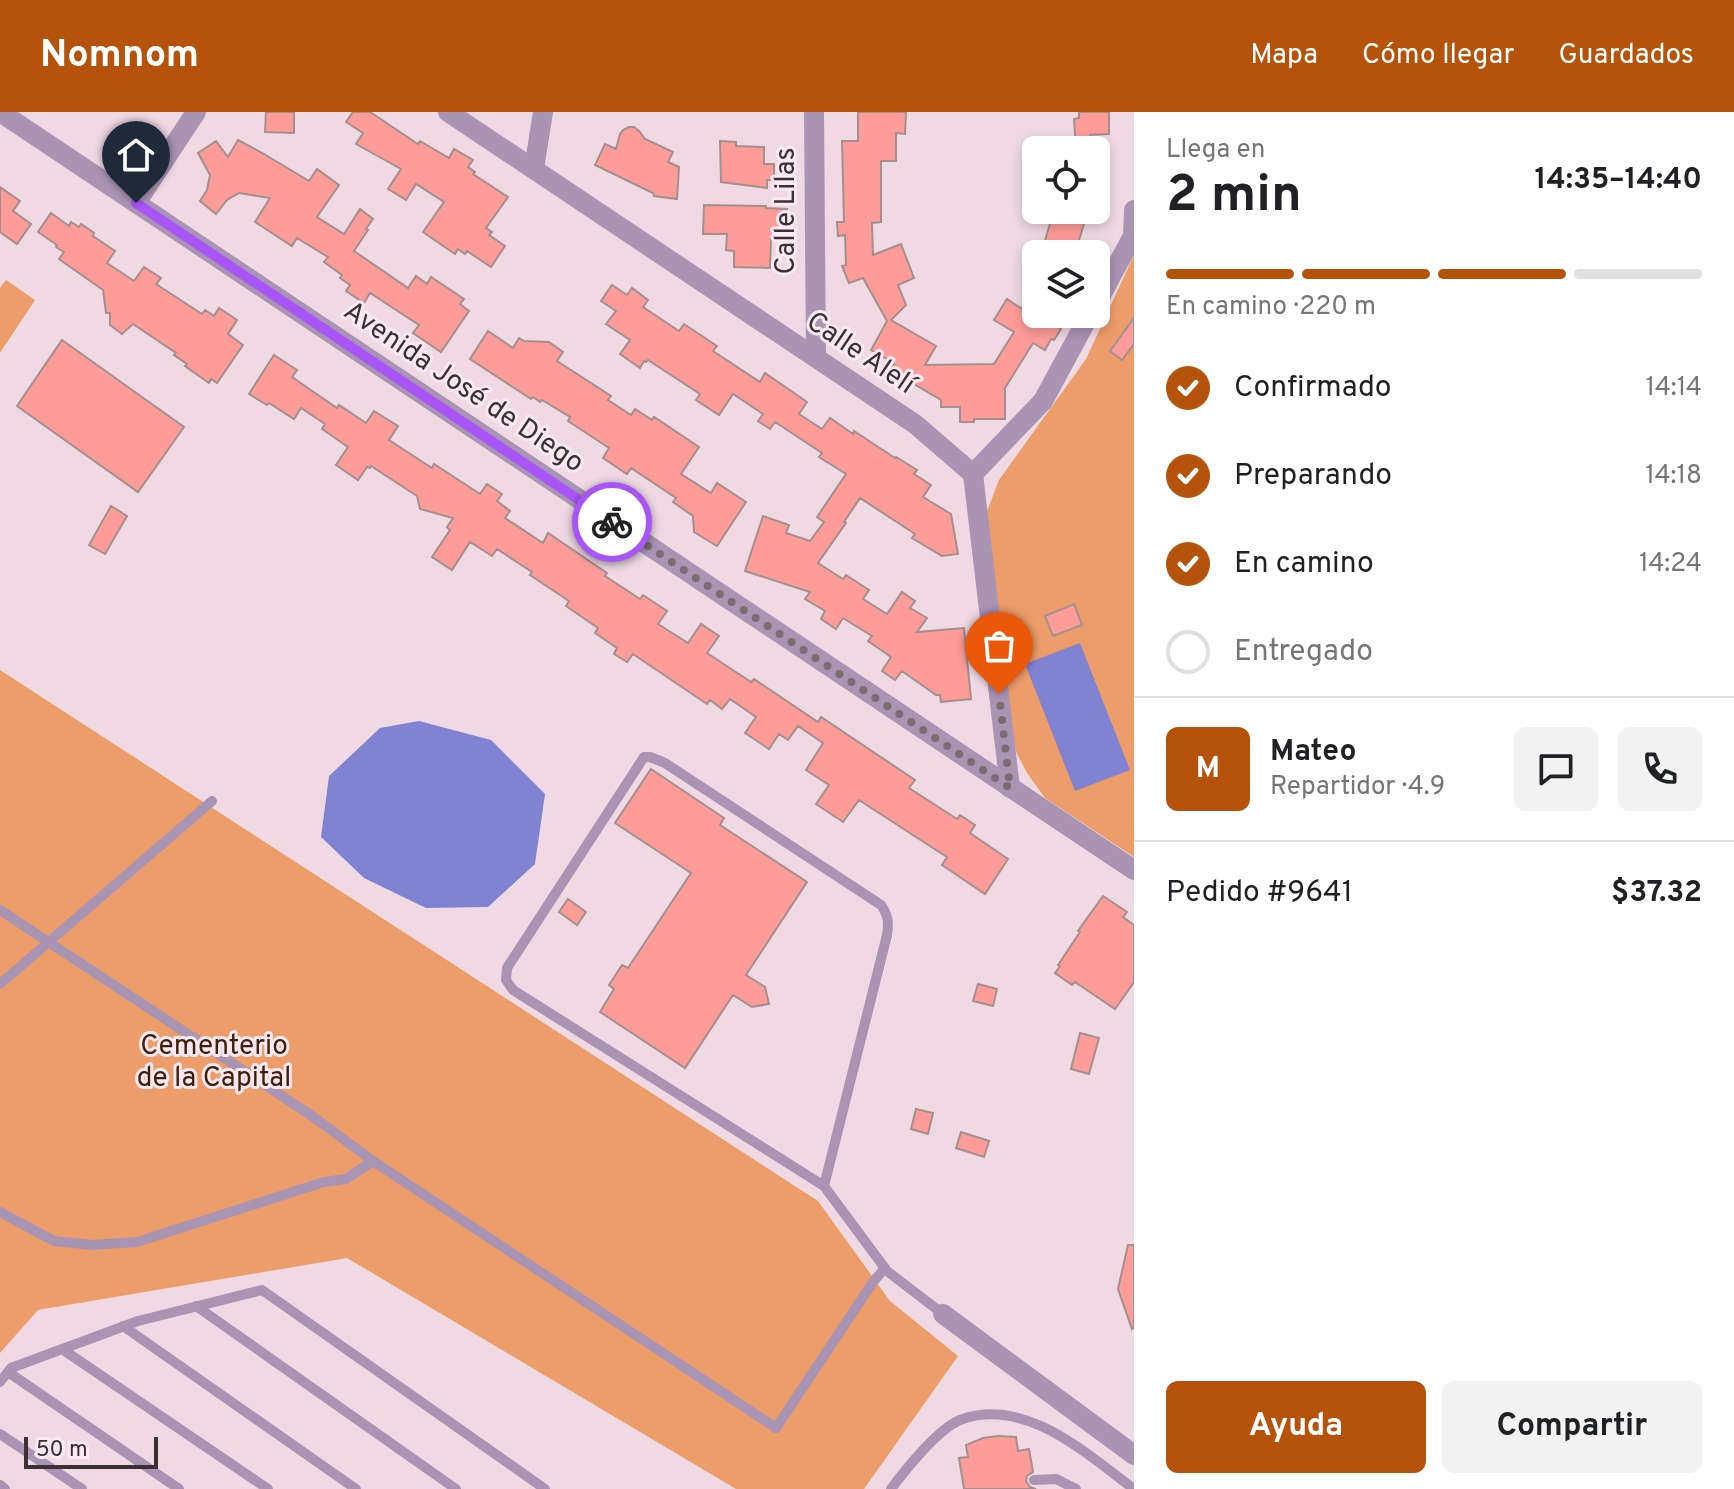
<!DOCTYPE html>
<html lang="es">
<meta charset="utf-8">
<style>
body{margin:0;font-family:Overpass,sans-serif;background:#f2f2f2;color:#202124;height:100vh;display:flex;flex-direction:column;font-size:30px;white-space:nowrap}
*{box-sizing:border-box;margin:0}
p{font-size:26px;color:#757577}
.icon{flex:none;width:44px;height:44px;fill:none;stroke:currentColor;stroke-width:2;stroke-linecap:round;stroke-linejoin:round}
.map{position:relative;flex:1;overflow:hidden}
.drawer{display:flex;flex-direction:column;background:#fff;width:600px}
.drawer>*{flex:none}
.tools{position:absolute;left:1022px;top:24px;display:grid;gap:16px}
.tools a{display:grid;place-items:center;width:88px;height:88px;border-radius:12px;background:#fff;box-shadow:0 4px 12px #0003;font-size:40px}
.scale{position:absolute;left:24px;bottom:20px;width:134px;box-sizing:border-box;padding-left:8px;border:4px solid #393134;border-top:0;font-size:22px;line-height:28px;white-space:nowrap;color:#393134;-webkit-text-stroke:6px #fce8f1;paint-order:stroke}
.pin{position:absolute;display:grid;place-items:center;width:68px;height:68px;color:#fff;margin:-82px -34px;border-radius:50% 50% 50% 0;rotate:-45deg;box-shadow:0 0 8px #0007}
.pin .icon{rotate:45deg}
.courier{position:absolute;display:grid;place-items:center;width:80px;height:80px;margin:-40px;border:6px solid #a855f7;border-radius:50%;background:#fff;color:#222;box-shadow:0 2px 10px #0007}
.summary em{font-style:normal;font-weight:700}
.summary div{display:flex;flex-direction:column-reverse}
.summary{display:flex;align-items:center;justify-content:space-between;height:136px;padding:0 32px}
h1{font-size:52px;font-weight:700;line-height:60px}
.bar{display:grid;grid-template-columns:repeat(4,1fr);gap:12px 8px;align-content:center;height:96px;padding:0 32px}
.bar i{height:10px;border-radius:6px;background:#e0e0e0}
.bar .active{background:#b45309}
.bar p{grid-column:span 4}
.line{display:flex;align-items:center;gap:20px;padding:0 32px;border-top:2px solid #e0e0e0}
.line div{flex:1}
.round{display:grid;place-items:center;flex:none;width:84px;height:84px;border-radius:12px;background:#f2f2f2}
ol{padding:0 32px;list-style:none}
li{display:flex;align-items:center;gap:24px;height:88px}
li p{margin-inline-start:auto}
li .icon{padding:8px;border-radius:50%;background:#b45309;color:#fff;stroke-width:4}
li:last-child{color:#757577}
li i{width:44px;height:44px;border:4px solid #e0e0e0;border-radius:50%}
.button{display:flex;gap:16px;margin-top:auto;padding:16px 32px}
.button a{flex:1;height:92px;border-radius:12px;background:#b45309;color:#fff;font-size:32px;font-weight:700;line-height:92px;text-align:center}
.button a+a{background:#f2f2f2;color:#202124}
header{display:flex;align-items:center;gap:48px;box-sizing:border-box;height:112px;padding:0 40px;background:#b45309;color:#fff}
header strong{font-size:38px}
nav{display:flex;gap:44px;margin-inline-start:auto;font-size:28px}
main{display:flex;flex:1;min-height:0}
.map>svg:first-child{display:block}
</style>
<header>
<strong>Nomnom</strong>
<nav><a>Mapa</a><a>Cómo llegar</a><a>Guardados</a></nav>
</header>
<main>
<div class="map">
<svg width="1134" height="1377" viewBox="0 0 1134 1377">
<rect width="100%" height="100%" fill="#efdae4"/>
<!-- green -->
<path fill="#ed9d69" d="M1134,143v602l-89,-59 -18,-25 -10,-19 -7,-25 -24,-215 13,-34 87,-121z
M6,168l29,20 -35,53v-65z
M0,558l818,531 72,100 68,55 -94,133h-128l-389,-231 -309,52 -38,43z"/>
<!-- water -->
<path fill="#8282d2" d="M1080,531l50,127 -55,21 -50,-127z
M419,609l72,19 54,54 -10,70 -47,43 -62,1 -62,-30 -43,-41 8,-61 51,-48z"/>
<!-- building -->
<path fill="#fe9c9a" stroke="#a48f8e" stroke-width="2" d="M266,0h28v21l-29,-1z
M353,0h17l48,32 2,-3 29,17 5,-9 19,11 -5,7 7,5 -2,2 35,23 -22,31 6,4 -3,3 16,11 -14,21 -24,-16 -2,3 -7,-5 -3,5 -32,-22 21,-30 -28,-18 -10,16 -18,-11 13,-20 -45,-25 7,-11 -17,-11z
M858,0h48l-1,22 -9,-1v28h-15v61l-9,1 1,32 28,-11 13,34 -16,7 8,20 -15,15 45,26 -11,19 69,-1 20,-32 -20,-12 13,-21 15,10 10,-34h4v39h25l-7,11 7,4 -7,11 -3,-1 -6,11 -12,-7 -28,45v31h-31v3h-14v-15h-19v-7l-42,-25 1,-2 -9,-5 3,-5 -23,-13 16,-29 -24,-43 -14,5 -7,-17 4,-1 -1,-30 -7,1 -1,-14h7l-2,-81h16z
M1079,0h30v22l-19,1 -1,15h-13l-2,-31 5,-1z
M629,15h5l5,4 6,8 28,13 -5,10 11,5 -2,32 -23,-3 -1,-3 -58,-28 10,-21 11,5 4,-15 3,-4z
M238,28l26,14 45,27 8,-12 22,16 -22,32 27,17 16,-25 13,10 -7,10 2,1 -14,21 54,37 8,-12 11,8 4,-7 33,22 -4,5 9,7 -28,41 -28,-19 6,-8 -49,-32 -6,10 -18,-12 4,-6 -10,-7 2,-3 -18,-13 4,-5 -31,-19 -5,8 -37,-24 15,-24 -31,-5 -12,7 -11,14 -16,-13 7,-11 3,-15 -12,-22 18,-12 12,16z
M720,29l16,1v4l28,1v17h10v16h-7v8l-46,-6z
M0,75l20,14 -7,10 18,13 -14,20 -17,-12z
M704,93l62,1v2l21,1v31l-16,-1 -1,29 -36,-1v-16l-8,-1 1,-16h-24z
M1056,98h32l-13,44h-34l10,-34 5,2z
M51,101l18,13 2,-4 8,5 2,-3 13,9 -1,3 22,15 -8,12 27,18 10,-14 17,11 -5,6 46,30 3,-4 9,6 5,-8 18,12 -9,14 15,11 -26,38 -6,-4 -2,4 -24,-17 2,-2 -13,-9 2,-2 -43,-29 -11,10 -12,-9v-12h-4l-3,-23 -44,-31 5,-7 -8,-5 1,-2 -19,-13z
M612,173l15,10 5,-7 16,12 -5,7 36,24 5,-7 33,22 -4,5 47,31 5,-9 42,29 -8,12 23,15 8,-11 23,16 1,-3 41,27 1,-1 21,13 -3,4 17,11 -8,12 28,17 7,40 -16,2 -30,-18 3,-4 -55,-36 -16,24 2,1 -28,40 25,16 3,-4 23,15 -6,9 24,15 15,-22 13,9 -5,7 17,10 -10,14 47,-4 7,71 -30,3 -1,-7h-4l-34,-24 -7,9 -13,-9 9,-14 -23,-16 4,-5 -29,-18 -7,11 -15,-10 4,-8 -20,-12 5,-7 -65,-21 18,-55 26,9 -3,8 24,8 14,-19 -7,-5 29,-43 -27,-17 3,-4 -47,-31 -5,7 -12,-8 5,-7 -30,-20 -14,21 -23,-15 4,-6 -52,-34 -2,2 -2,-1 -4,7 -20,-14 10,-14 -24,-16 10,-13 -15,-10z
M1134,206v26l-12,16 -12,-9z
M488,219l25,17 6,-10 5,3 25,1 14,10 -6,9 54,35 -3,4 23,15 4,-6 17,11 2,-3 45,30 -18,27 30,19 6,-10 29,19 -29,44 -23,-14 -1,-16 -20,-14 3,-4 -45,-30 -4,6 -24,-16 6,-10 -41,-27 2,-4 -28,-17 -2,2 -7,-5 -2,2 -61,-40z
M62,228l122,87 -46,65 -121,-86z
M274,243l23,15 -5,7 45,31 2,-3 27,18 8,-12 24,15 -9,14 43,28 2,-4 46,30 7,-10 15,10 -5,7 13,10 -5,7 38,25 5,-10 59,40 -2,3 35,23 3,-4 24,16 -9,13 30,19 13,-19 18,12 -12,17 44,29 3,-3 64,43 3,-5 94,63 -6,8 48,31 3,-4 15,10 -5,8 38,26 -23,35 -43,-29 5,-8 -11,-7 -77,-50 -16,22 -27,-18 13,-19 -23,-15 17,-27 -25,-17 -10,14 -9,-6 -10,15 -24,-16 11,-16 -26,-18 -8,10 -12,-9 -3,4 -74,-50 -6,8 -13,-8 3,-6 -22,-15 3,-5 -32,-22 3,-5 -39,-26 2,-3 -35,-23 -5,7 -22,-14 -18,28 -20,-13 18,-27 -3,-3 6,-9 -33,-9 -3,-13 -46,-30 -1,2 -3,-1 -9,13 -22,-15 12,-18 -26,-18 3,-5 -24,-16 -7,11 -25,-16 -2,2 -18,-11z
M111,394l16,10 -22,38 -16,-9z
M1074,492l8,21 -29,11 -8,-20z
M651,657l73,49 -4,7 87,57 -61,93 19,12 4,17 -17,3 -19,-12 -48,73 -85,-56 14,-23 -5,-4 13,-20 6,3 63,-95 -76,-50z
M1103,784l24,16 -4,5 11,8v57l-19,27 -40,-27 -3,3 -17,-12 5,-7 -2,-1 22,-33 -2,-1z
M568,787l18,13 -9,13 -18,-13z
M978,872l19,5 -4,17 -20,-5z
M1080,921l19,5 -10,36 -18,-5z
M916,997l17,4 -5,21 -17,-5z
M961,1020l28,9 -5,16 -28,-9z
M1128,1133h6v83l-2,1 -14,-40z
M998,1324l18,1 2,14 11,-2 4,23 -6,4 -1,5 4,6 6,2h-72l-5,-31 9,-1 -2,-12 17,-7z"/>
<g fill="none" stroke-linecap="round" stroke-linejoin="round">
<!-- service -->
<path stroke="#aa94b4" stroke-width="10" d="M0,798l312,206 61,45 -27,18 -22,3 -187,60 -45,3 -38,-4 -54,-29
M0,872l212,-183
M373,1049l403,267 97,-146 12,-14
M824,1074l63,-251c2,-13 1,-20 -6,-30l-216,-142 -15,-6h-6l-137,211 -1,12 7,10 311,196 63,85 56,43
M196,1194l260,183
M123,1214l233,163
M62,1237l206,140
M8,1260l171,117
M0,1270l11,-14 127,-47 124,-31 283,199
M0,1322l82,55
M1034,1368l22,-1 20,10
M0,1373l5,4
M891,1377c14,-19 47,-60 69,-69 65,-24 125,33 174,69"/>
<!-- minor -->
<path stroke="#aa94b4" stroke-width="20" d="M448,0l467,312 58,50 37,314
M814,0l2,246
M534,57l9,-57
M136,91l60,-91
M1096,192l37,-68 1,-26
M973,362l70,-73 47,-87
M943,1202l191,141"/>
<!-- tertiary -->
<path stroke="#aa94b4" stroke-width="20" d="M0,0l1134,758"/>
</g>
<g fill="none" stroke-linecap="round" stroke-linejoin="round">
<!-- done -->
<path stroke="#796c72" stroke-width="8" stroke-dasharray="0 14.4" d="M612,410l398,266 -11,-94"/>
<!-- route -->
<path stroke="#a855f7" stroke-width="10" d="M136,91l476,319"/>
</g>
<g text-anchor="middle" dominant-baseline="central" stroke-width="6" stroke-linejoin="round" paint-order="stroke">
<!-- street labels -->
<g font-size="28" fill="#393134" stroke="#fce8f1">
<text transform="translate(787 99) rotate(-90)">Calle Lilas</text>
<text transform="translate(860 242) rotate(34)">Calle Alelí</text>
<text transform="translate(463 276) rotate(34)">Avenida José de Diego</text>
</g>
<!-- park labels -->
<g font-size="28" fill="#3f2009" stroke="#fce8f1">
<text x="214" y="935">Cementerio<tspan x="214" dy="32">de la Capital</tspan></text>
</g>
</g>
</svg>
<div class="tools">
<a><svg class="icon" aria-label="locate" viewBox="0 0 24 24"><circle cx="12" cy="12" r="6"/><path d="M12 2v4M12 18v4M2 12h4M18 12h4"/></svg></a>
<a><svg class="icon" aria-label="layers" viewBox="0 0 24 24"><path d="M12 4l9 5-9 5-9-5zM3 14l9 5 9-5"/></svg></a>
</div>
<div class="scale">50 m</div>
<div class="pin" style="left:999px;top:582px;background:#ea580c"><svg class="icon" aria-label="bag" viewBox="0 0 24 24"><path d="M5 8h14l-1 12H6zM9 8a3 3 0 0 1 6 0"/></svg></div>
<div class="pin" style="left:136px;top:91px;background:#1f2937"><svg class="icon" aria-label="home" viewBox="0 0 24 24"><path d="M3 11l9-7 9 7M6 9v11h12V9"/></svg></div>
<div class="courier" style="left:612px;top:410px"><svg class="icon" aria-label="bike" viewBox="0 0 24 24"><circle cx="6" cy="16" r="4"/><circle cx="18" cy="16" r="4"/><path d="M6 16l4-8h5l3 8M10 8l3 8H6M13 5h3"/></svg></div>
</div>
<section class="drawer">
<div class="summary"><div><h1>2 min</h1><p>Llega en</p></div><em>14:35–14:40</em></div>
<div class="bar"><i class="active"></i><i class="active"></i><i class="active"></i><i></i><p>En camino · 220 m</p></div>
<ol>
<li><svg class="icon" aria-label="check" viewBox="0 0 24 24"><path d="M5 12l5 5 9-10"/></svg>Confirmado<p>14:14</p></li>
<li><svg class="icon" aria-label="check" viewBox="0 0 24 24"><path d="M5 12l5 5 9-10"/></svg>Preparando<p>14:18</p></li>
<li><svg class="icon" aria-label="check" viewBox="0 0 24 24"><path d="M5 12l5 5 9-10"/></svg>En camino<p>14:24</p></li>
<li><i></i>Entregado</li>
</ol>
<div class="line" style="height:144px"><b class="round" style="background:#b45309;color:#fff">M</b><div><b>Mateo</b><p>Repartidor · 4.9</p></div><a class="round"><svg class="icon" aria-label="chat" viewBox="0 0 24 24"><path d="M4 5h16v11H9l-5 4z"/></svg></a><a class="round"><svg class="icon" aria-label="phone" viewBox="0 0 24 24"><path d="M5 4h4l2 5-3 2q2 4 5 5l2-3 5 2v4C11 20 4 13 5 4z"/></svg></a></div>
<div class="line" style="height:104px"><div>Pedido #9641</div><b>$37.32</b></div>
<div class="button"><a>Ayuda</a><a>Compartir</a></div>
</section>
</main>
